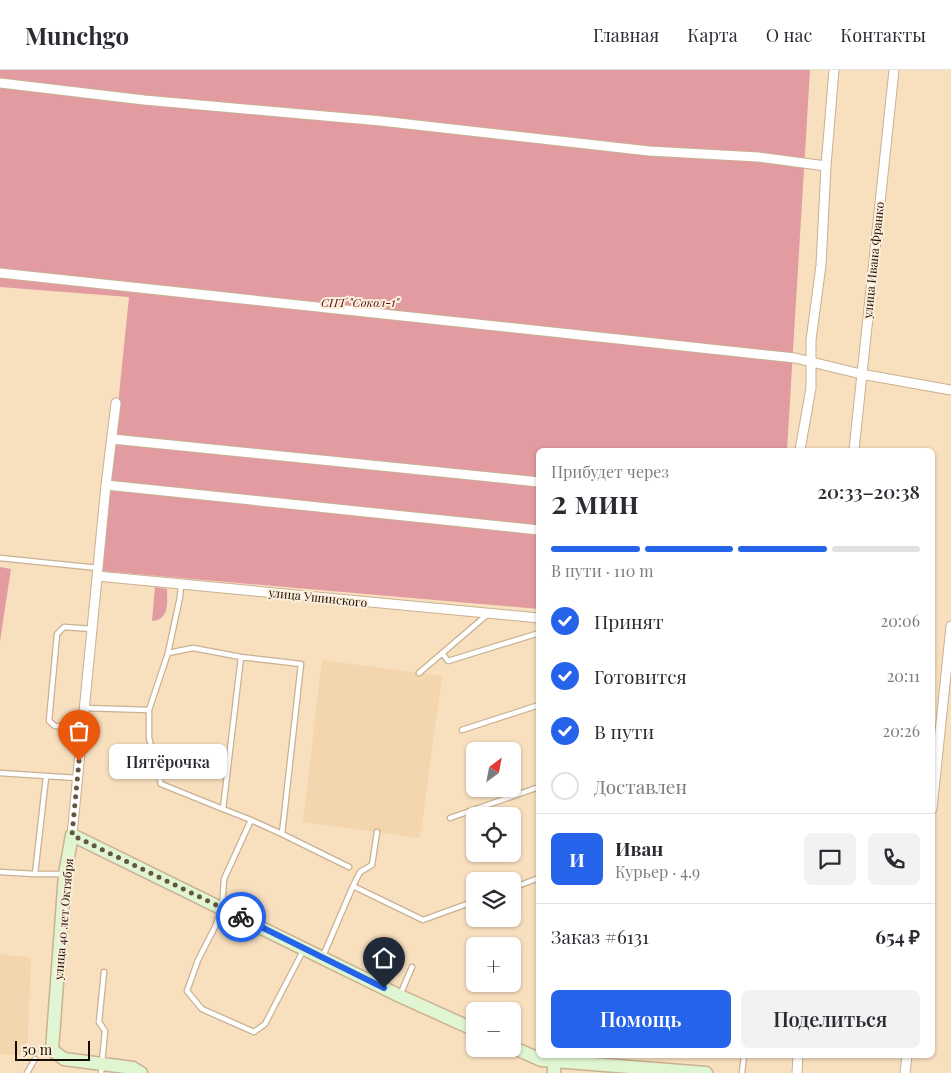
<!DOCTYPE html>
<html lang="ru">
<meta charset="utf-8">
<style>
body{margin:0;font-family:"Playfair Display",serif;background:#f2f2f3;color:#2b2b33;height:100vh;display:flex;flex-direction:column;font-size:19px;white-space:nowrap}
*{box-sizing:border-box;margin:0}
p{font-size:16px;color:#7c7c81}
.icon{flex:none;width:28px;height:28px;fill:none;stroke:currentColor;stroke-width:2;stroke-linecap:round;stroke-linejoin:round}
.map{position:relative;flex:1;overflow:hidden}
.sheet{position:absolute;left:536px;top:378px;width:399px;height:610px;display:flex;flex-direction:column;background:#fff;border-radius:8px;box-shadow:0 1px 4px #0004}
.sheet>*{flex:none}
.needle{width:32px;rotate:32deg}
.controls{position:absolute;left:466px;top:672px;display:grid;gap:10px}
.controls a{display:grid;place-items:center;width:55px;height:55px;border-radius:8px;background:#fff;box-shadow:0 1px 4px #0004;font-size:25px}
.scale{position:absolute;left:15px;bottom:12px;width:75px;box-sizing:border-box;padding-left:5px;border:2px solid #140c03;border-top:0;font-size:14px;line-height:18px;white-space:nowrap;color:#140c03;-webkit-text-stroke:4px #fdeeda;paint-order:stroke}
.pin{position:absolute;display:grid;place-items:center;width:42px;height:42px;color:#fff;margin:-51px -21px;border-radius:50% 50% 50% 0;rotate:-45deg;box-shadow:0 0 5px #0007}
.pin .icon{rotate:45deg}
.courier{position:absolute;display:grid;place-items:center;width:50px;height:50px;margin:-25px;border:4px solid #2563eb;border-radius:50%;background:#fff;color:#222;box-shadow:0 1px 6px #0007}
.bubble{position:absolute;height:35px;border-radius:8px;background:#fff;box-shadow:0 1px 4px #0004;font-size:16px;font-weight:600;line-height:35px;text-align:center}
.overview em{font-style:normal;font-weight:600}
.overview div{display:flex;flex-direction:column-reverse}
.overview{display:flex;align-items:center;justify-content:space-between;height:85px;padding:0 15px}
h1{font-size:32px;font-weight:600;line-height:38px}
.bar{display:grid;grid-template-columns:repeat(4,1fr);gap:8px 5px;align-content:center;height:60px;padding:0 15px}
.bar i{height:6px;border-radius:4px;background:#e1e1e2}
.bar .current{background:#2563eb}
.bar p{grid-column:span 4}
.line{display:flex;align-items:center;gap:12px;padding:0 15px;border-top:1px solid #e1e1e2}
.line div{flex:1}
.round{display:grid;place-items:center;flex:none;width:52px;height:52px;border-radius:8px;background:#f2f2f3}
ol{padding:0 15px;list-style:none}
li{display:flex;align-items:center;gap:15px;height:55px}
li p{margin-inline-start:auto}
li .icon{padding:5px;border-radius:50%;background:#2563eb;color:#fff;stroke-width:4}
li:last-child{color:#7c7c81}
li i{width:28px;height:28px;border:2px solid #e1e1e2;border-radius:50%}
.primary-button{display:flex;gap:10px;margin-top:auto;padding:10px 15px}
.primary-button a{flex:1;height:58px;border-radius:8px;background:#2563eb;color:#fff;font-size:20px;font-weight:600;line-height:58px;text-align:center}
.primary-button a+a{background:#f2f2f3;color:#2b2b33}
header{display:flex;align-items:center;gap:30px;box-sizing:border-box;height:70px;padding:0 25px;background:#fff;border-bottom:1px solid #e1e1e2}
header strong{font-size:24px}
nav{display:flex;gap:28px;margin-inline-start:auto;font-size:18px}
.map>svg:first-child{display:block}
</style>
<header>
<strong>Munchgo</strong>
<nav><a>Главная</a><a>Карта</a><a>О нас</a><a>Контакты</a></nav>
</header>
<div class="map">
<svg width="951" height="1003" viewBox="0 0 951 1003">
<rect width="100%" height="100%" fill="#f8dfbe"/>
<!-- built -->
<path fill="#f3d5ae" d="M322,590l120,16 -22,162 -117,-16z
M0,884l31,4 -4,97 -27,-1z"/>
<!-- green -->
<path fill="#e19ba1" d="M0,0h810l-23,380h-248v159l-438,-38 28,-274 -129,-10z
M0,497l11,2 -11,72z
M155,517l12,2c0,13 3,31 -15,32z"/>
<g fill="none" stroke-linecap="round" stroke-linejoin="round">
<!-- lane casing -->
<g stroke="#c9b191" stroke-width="7">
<path id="lane" d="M0,488l98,10
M168,583l12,-56 1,-13
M442,583l6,8 91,-28
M241,587l60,7 -19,170 -31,-14
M419,603l69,-59
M84,638l65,2 19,-57 25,-5 48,9 -18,152 28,11 -27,59 -2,29 -7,19 -17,33 -11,31 15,18 52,23 11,-8 39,-75
M149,640v28l12,46 62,25
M82,657l-27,-1 -6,-5 8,-87 7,-7 28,2
M462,660l77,-25
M0,703l77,5
M450,748l89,-31
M282,764l67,33
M0,802l35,2 11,-97
M35,804h29
M353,816l7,-14 12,-7 5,-33
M512,818l27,-10
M323,886l30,-70 70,34 52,-19
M400,925l12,-28
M27,1003l8,-14
M101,1003l4,-42 -6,-9 5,-50
M742,1003l2,-18"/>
</g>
<!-- street casing -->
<g stroke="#c9b191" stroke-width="11">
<path id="street" d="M0,13l144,17 237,21 268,30 109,6 68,9 -5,99 -10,75v48l-11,62
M826,96l8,-96
M0,203l795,85 66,16 90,16
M116,333l-10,82 433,45
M112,369l427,43
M854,380l40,-380
M97,506l442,42
M932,739l19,-183
M72,765l34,-350
M797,1003l1,-18
M905,1003l2,-18"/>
</g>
<!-- secondary casing -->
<g stroke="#c9b191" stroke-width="15">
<path id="secondary" d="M512,977l29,13 165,13
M554,990v13
M141,1003l-8,-5 -69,-9 -12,-9 13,-176 7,-39 328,161 75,34"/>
</g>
<!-- lane -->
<use href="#lane" stroke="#fff" stroke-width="4.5"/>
<!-- street -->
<use href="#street" stroke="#fff" stroke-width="9"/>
<!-- secondary -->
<use href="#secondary" stroke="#e0f5d1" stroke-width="12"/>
</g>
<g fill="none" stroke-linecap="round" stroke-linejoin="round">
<!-- done -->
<path stroke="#645644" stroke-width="5" stroke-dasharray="0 9" d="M79,691l-7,74 169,82"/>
<!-- route -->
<path stroke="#2563eb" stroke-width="6" d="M241,847l143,71"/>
</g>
<g text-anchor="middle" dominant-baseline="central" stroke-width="4" stroke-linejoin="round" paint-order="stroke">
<!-- street labels -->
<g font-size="12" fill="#140c03" stroke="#fdeeda">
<text transform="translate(873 190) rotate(-84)">улица Ивана Франко</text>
<text transform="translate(318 527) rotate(6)">улица Ушинского</text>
<text transform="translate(63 849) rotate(-85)">улица 40 лет Октября</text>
</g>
<!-- park labels -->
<g font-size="12" font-style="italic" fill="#54101e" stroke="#fdeeda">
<text x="360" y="232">СНТ "Сокол-1"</text>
</g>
</g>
</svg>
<div class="controls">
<a><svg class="needle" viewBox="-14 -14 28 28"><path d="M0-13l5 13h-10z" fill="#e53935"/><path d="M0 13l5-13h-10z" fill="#7c7c81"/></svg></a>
<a><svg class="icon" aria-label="locate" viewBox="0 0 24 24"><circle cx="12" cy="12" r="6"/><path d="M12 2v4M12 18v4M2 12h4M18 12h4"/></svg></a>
<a><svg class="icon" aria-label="layers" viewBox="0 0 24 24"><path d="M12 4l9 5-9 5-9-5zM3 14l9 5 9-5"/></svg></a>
<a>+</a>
<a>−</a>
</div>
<div class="scale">50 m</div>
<div class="pin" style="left:79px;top:691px;background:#ea580c"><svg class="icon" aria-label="bag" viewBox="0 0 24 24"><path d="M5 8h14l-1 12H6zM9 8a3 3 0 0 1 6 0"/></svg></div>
<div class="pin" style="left:384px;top:918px;background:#1f2937"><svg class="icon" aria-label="home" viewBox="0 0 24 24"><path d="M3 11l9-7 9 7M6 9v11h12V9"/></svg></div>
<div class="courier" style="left:241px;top:847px"><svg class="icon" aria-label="bike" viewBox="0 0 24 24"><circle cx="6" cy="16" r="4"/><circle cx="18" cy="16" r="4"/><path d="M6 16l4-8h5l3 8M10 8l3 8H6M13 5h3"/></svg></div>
<div class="bubble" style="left:109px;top:674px;width:118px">Пятёрочка</div>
<section class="sheet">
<div class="overview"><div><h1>2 мин</h1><p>Прибудет через</p></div><em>20:33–20:38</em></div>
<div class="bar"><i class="current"></i><i class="current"></i><i class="current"></i><i></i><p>В пути · 110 m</p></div>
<ol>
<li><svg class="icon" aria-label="check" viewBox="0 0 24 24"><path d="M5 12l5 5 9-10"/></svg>Принят<p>20:06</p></li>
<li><svg class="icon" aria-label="check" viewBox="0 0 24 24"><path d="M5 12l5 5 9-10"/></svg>Готовится<p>20:11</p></li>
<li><svg class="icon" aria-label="check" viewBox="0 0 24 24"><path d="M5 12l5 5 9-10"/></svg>В пути<p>20:26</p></li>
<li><i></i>Доставлен</li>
</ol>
<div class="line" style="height:90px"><b class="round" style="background:#2563eb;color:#fff">И</b><div><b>Иван</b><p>Курьер · 4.9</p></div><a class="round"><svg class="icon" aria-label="chat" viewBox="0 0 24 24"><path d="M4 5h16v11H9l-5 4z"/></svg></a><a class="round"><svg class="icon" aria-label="phone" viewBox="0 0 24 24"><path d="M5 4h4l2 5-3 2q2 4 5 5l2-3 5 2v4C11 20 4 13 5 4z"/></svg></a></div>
<div class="line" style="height:65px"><div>Заказ #6131</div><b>654 ₽</b></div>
<div class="primary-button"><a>Помощь</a><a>Поделиться</a></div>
</section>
</div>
